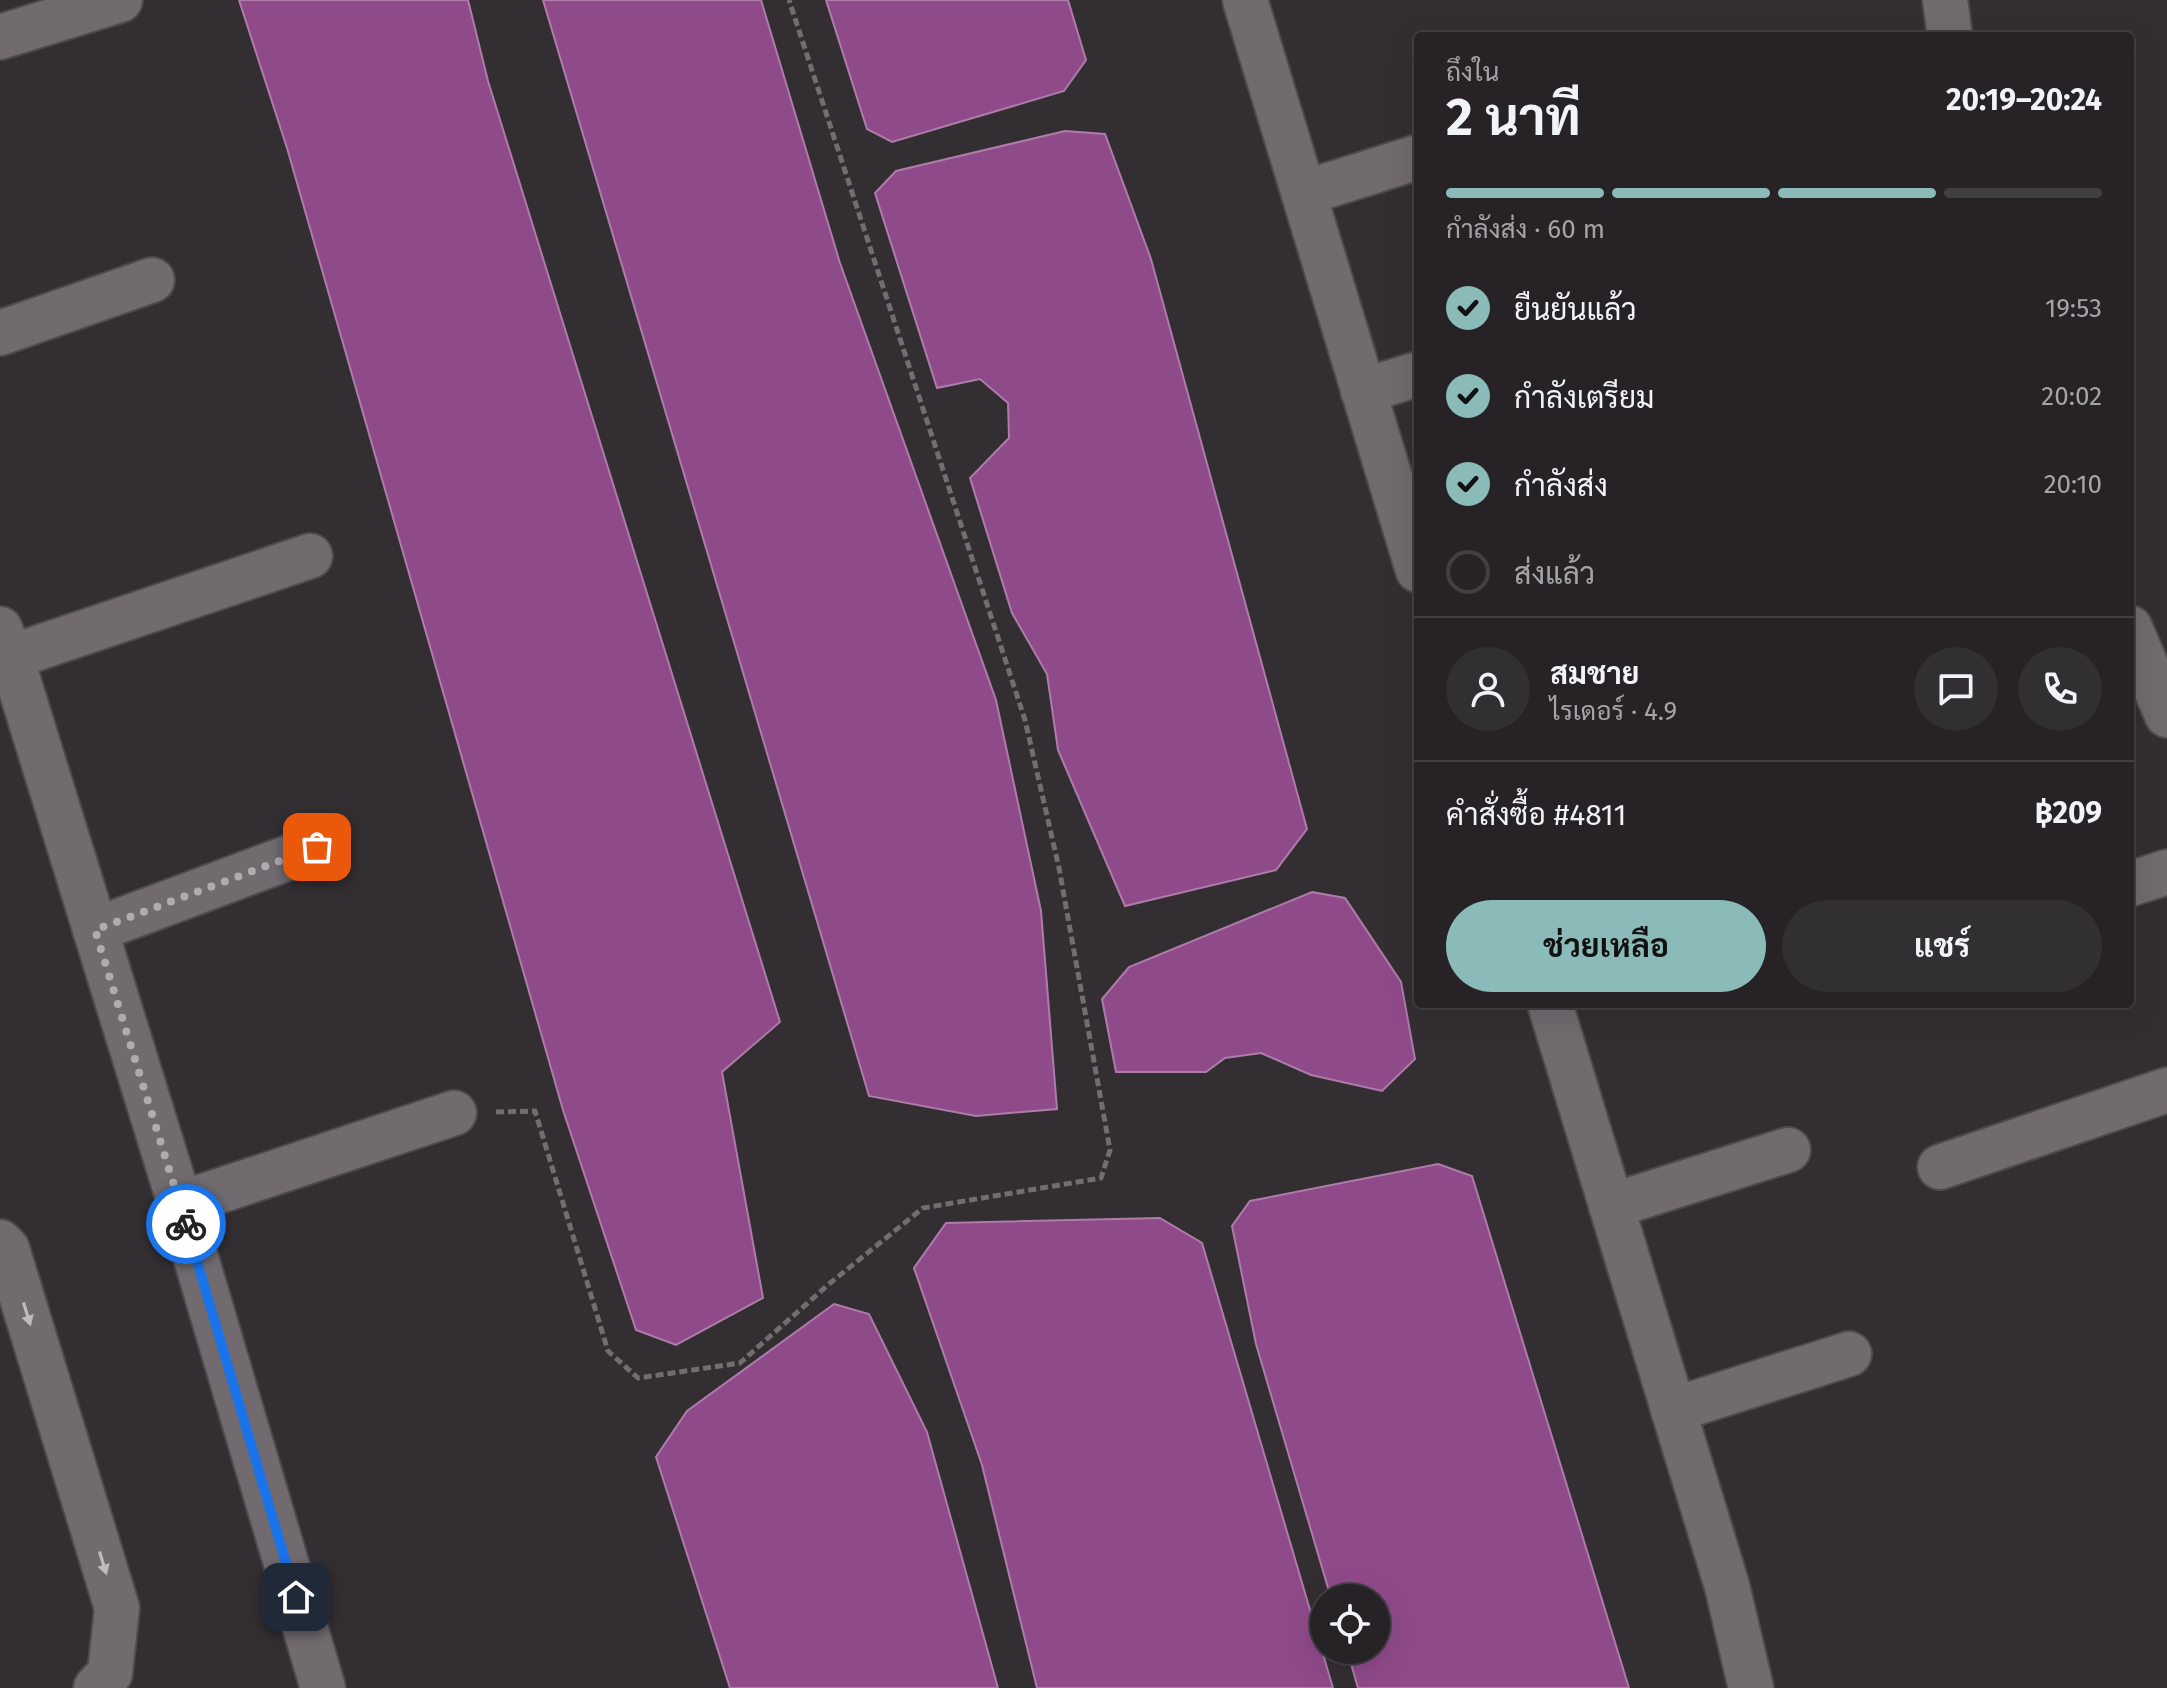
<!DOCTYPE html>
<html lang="th">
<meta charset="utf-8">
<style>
body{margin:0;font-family:"Fira Sans",Sarabun,sans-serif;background:#322f32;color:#f1f3f6;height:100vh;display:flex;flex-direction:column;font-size:30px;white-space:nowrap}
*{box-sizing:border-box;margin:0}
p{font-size:26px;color:#a4a4a7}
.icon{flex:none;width:44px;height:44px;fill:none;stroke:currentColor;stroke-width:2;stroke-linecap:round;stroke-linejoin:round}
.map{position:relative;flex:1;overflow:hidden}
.details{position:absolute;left:1414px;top:32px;width:720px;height:976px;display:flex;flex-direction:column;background:#262226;border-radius:8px;box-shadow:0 8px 32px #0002,0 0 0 2px #423f43}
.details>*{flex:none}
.controls{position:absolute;left:1310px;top:1584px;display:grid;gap:16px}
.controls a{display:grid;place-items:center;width:80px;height:80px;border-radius:50%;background:#262226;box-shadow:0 8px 32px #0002,0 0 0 2px #423f43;font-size:40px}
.pin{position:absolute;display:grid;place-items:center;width:68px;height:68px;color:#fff;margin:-34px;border-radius:16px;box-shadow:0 4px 12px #0006}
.courier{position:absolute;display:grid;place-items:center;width:80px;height:80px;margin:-40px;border:6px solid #1a73e8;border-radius:50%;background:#fff;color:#222;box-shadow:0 2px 10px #0007}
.summary em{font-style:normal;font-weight:700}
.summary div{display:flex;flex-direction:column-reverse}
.summary{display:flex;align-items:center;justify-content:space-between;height:136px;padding:0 32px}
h1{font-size:52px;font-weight:700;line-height:60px}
.bar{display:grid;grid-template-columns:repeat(4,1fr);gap:12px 8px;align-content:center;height:96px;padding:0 32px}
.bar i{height:10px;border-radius:6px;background:#423f43}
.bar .selected{background:#8bbbb9}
.bar p{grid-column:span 4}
.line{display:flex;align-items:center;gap:20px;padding:0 32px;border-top:2px solid #423f43}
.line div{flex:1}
.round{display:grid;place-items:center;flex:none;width:84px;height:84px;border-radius:42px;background:#322f32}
ol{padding:0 32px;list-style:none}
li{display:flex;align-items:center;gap:24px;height:88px}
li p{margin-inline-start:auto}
li .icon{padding:8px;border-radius:50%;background:#8bbbb9;color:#111;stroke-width:4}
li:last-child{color:#a4a4a7}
li i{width:44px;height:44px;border:4px solid #423f43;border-radius:50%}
.button{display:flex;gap:16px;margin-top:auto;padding:16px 32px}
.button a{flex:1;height:92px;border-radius:48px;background:#8bbbb9;color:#111;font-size:32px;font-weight:700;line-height:92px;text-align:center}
.button a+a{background:#322f32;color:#f1f3f6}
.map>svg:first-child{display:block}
</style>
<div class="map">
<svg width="2167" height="1688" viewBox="0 0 2167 1688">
<rect width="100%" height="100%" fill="#332e32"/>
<!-- water -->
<path fill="#8f4a8a" stroke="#ad7ca9" stroke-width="2" d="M239,0h229l20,81 292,941 -58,50 41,226 -87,47 -40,-15 -73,-220 -276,-962z
M543,0h218l79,263 156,437 45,211 16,198 -81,7 -107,-20z
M826,0h242l18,60 -22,31 -172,51 -25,-13z
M1065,131l40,3 46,125 156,570 -31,41 -151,36 -67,-156 -11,-76 -35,-61 -42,-135 39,-40 -1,-35 -28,-24 -43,9 -62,-195 21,-22z
M1312,892l33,6 56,84 14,77 -33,32 -71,-16 -50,-22 -36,5 -19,14h-90l-14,-73 27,-32z
M1438,1164l34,12 157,512h-271l-11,-38h29v-52h-45l-75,-254 -24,-118 18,-25z
M1160,1218l42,25 131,445h-296l-55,-223 -68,-197 32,-45z
M834,1304l35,10 58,118 71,256h-268l-74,-231 31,-46z"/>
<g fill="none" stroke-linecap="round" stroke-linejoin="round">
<!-- minor casing -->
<g stroke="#4f4a4e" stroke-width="48">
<path id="minor" d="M1245,0l173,570
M1945,0l5,36
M0,37l120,-37
M1304,193l114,-36
M0,333l152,-53
M1363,391l55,-17
M2130,628l37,87
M0,629l11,28 169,547 143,484
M11,657l299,-101
M2130,884l37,-12
M95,930l222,-83
M1550,1004l177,582 24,102
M1940,1167l227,-77
M180,1204l274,-91
M1611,1206l177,-56
M0,1242l7,7 110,359 -7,65 -14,15
M1673,1410l176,-56"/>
</g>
<!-- path -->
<path stroke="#716d70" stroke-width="5" stroke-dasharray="8 4" stroke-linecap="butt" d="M496,1112l39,-1 73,240 30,27 102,-15 89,-79 94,-76 178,-30 9,-28 -51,-282 -34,-148 -236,-720"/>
<!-- minor -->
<use href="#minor" stroke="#716b70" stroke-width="44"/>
</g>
<!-- one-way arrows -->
<defs><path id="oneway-solid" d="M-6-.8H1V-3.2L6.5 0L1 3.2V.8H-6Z" transform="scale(2)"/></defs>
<g fill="#bebabe">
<use href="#oneway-solid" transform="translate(27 1314) rotate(73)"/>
<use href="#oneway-solid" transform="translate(103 1563) rotate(73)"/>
</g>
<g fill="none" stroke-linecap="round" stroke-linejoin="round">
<!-- done -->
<path stroke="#afabaf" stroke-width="8" stroke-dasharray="0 14.4" d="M186,1224l-91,-294 222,-83"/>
<!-- route -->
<path stroke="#1a73e8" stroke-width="10" d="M186,1224l110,373"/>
</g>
</svg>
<div class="controls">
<a><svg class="icon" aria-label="locate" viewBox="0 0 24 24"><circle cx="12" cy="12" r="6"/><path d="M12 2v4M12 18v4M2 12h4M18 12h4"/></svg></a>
</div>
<div class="pin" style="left:317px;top:847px;background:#ea580c"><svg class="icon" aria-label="bag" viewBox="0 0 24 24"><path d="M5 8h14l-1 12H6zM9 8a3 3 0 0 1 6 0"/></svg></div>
<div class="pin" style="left:296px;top:1597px;background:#1f2937"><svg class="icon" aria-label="home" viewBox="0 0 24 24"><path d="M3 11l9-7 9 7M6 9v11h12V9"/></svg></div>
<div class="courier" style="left:186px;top:1224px"><svg class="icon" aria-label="bike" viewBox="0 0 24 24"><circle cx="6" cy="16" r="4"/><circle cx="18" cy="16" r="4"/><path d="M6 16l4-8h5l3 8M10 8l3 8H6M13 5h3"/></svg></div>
<section class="details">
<div class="summary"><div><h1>2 นาที</h1><p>ถึงใน</p></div><em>20:19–20:24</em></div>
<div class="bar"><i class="selected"></i><i class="selected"></i><i class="selected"></i><i></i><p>กำลังส่ง · 60 m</p></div>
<ol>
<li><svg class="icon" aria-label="check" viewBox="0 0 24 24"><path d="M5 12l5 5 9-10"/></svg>ยืนยันแล้ว<p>19:53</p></li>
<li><svg class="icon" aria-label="check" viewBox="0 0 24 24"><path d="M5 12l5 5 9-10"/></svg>กำลังเตรียม<p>20:02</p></li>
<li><svg class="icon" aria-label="check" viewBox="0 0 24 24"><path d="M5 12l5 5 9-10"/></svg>กำลังส่ง<p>20:10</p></li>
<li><i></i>ส่งแล้ว</li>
</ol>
<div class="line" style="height:144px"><a class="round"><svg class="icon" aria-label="person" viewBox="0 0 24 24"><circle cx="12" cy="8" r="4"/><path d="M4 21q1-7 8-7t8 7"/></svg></a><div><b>สมชาย</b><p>ไรเดอร์ · 4.9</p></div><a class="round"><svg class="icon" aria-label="chat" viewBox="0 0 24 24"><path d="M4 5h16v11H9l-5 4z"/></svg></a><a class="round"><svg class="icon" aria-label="phone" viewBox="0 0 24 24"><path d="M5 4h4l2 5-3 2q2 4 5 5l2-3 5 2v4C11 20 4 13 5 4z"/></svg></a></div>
<div class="line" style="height:104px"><div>คำสั่งซื้อ #4811</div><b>฿209</b></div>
<div class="button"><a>ช่วยเหลือ</a><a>แชร์</a></div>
</section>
</div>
